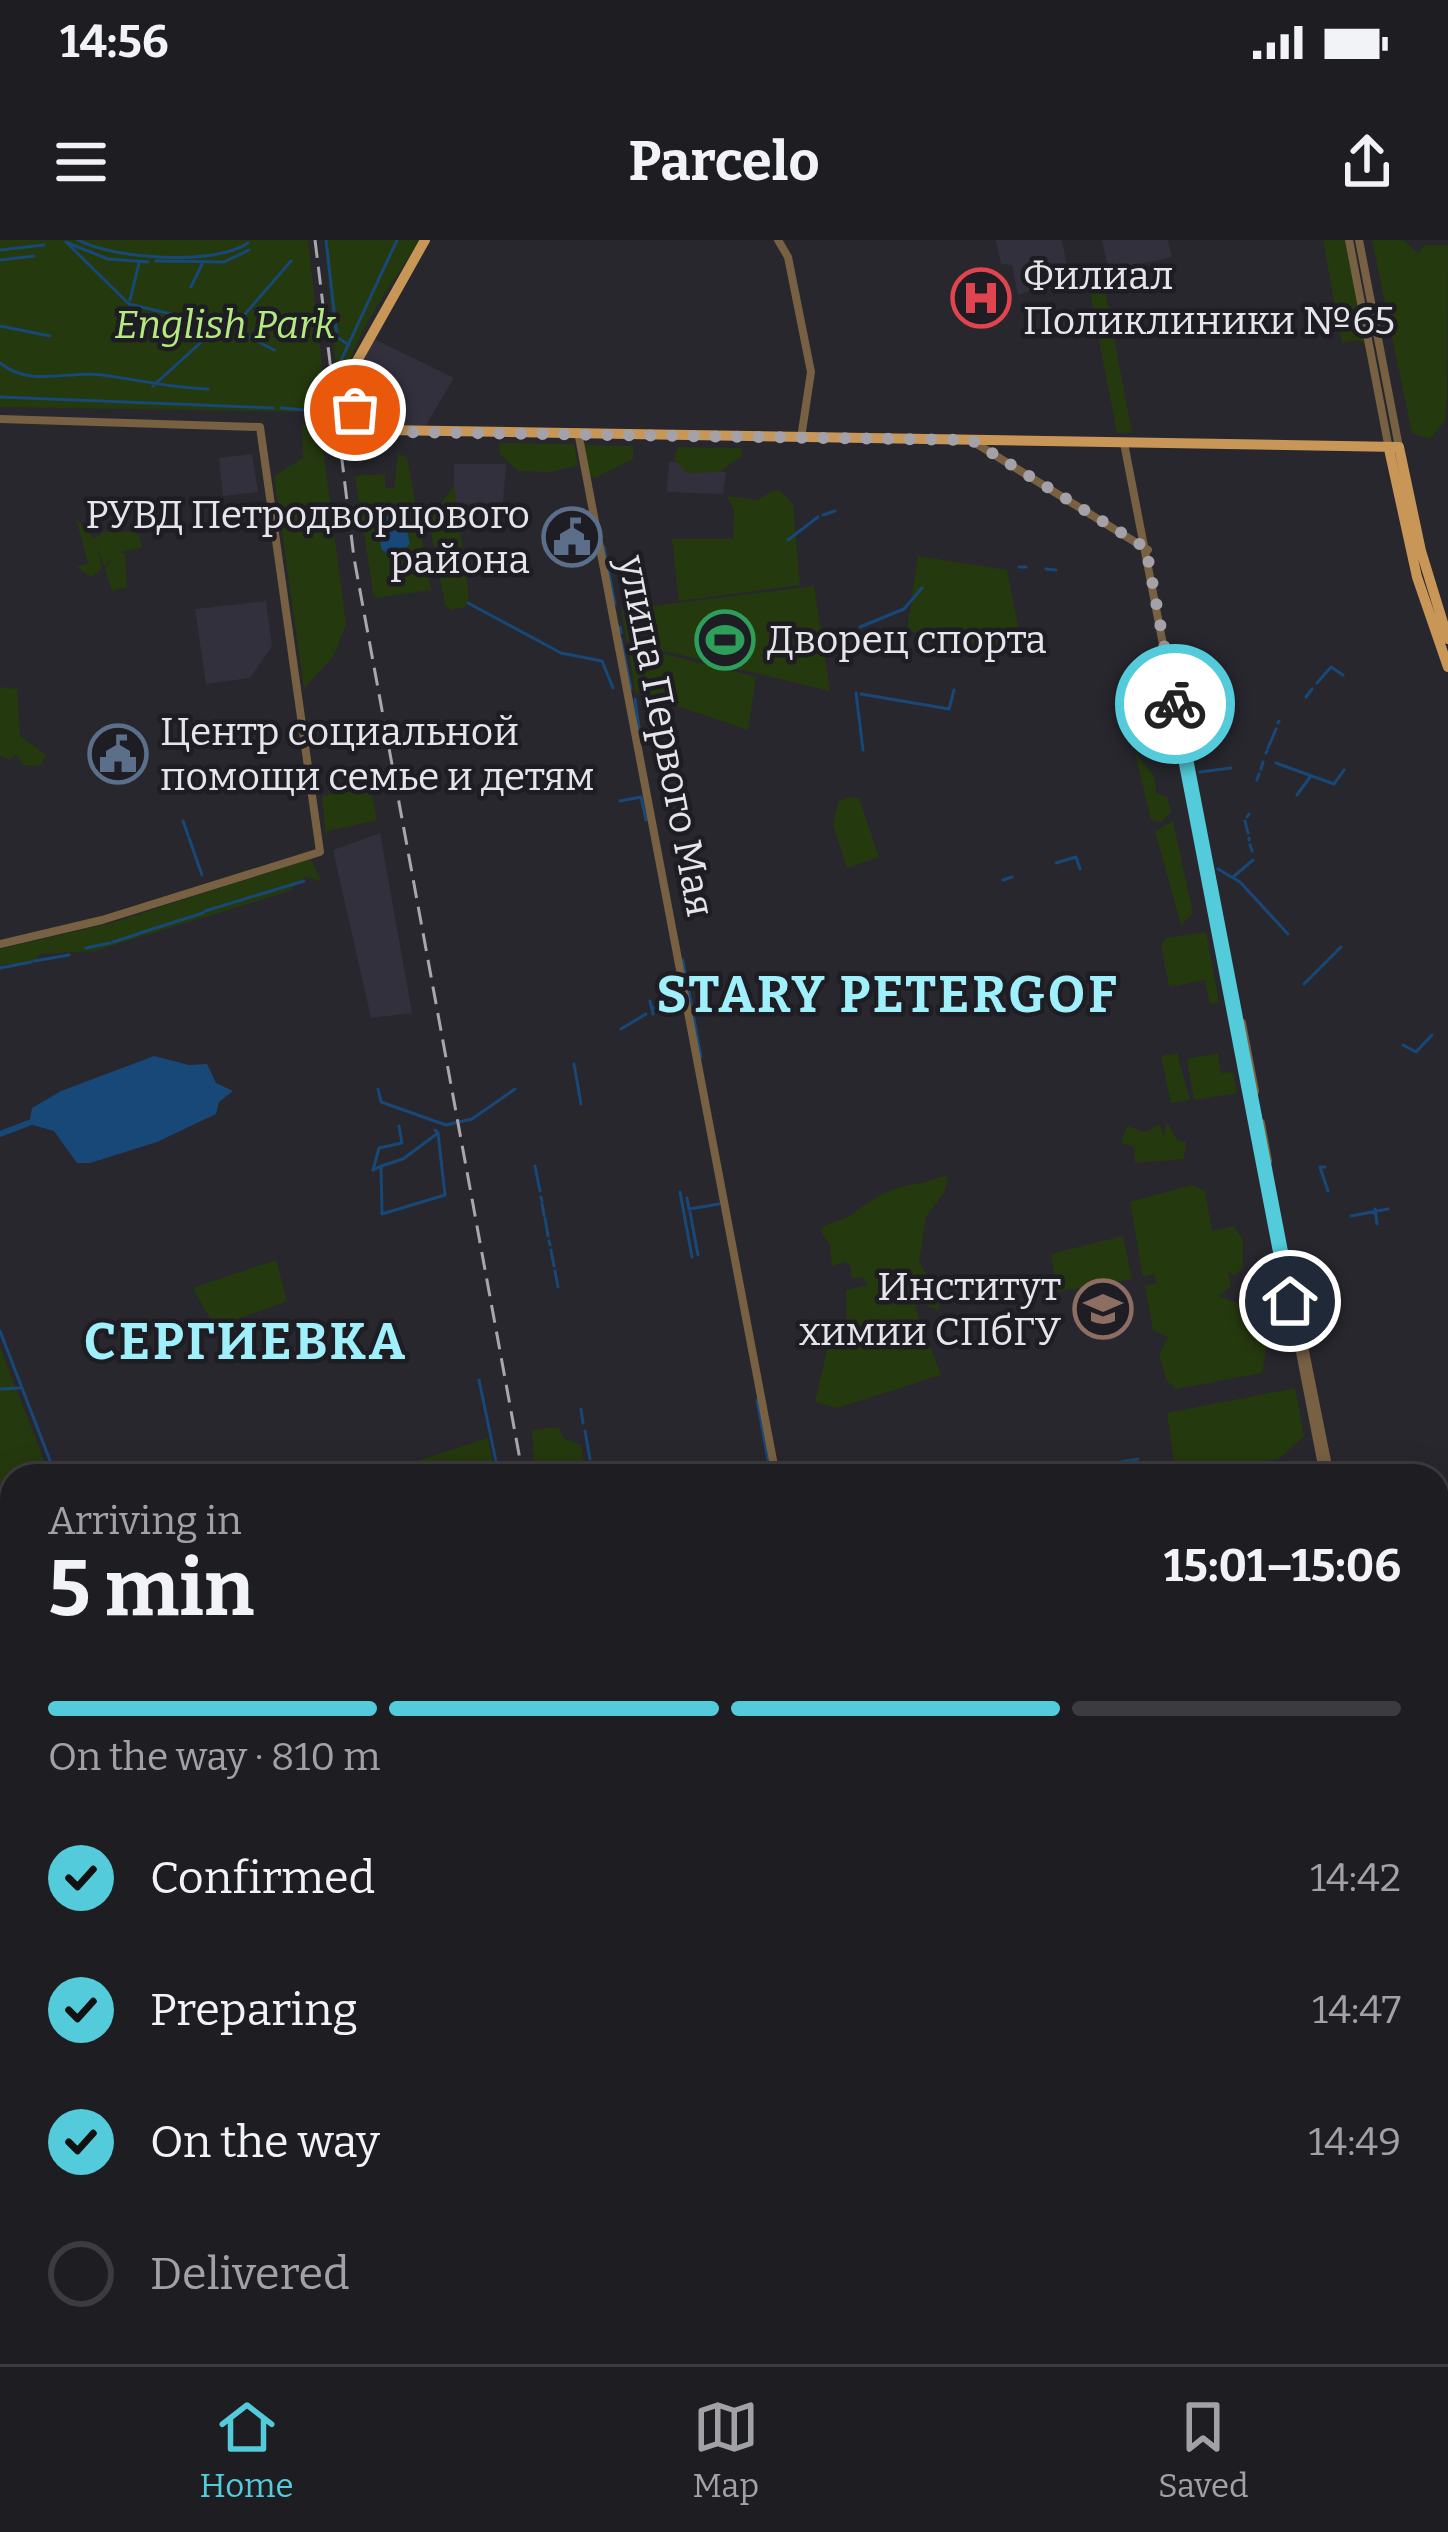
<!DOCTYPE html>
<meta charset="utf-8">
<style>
body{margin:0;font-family:Bitter,serif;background:#2b2a2f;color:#f1f3f6;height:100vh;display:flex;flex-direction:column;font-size:45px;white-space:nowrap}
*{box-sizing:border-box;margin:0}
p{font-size:39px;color:#a1a2a5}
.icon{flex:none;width:66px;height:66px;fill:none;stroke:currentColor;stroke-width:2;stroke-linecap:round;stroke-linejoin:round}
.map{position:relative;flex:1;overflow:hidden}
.panel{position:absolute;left:0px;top:1224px;width:1449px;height:900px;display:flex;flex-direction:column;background:#1e1d22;border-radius:36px 36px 0 0;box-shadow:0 6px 30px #0003,0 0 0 3px #3c3b40}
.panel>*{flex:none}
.pin{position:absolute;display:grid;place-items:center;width:102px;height:102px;color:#fff;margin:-51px;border:6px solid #fff;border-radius:50%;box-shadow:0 3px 12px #0007}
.courier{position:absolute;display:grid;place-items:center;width:120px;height:120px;margin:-60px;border:9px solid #53cbda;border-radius:50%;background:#fff;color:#222;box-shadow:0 3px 15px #0007}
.overview em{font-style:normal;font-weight:700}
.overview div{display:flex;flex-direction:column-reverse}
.overview{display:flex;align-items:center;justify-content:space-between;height:204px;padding:0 48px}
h1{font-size:78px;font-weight:700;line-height:90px}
.bar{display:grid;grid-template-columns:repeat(4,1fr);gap:18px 12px;align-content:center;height:144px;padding:0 48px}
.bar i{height:15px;border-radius:9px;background:#3c3b40}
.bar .on{background:#53cbda}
.bar p{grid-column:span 4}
ol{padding:0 48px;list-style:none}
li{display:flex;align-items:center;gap:36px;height:132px}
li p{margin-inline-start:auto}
li .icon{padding:12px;border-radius:50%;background:#53cbda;color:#111;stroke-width:4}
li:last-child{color:#a1a2a5}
li i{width:66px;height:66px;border:6px solid #3c3b40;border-radius:50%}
.status{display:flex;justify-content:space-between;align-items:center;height:84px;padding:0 60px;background:#1e1d22;direction:ltr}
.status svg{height:33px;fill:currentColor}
header{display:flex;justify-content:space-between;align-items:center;height:156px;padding:0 48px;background:#1e1d22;font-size:54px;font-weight:700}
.menu{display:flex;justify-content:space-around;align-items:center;height:168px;border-top:3px solid #3c3b40;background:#1e1d22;font-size:33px;color:#a1a2a5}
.menu a{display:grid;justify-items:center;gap:6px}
.menu .on{color:#53cbda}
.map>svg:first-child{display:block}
</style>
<div class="status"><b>14:56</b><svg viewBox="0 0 49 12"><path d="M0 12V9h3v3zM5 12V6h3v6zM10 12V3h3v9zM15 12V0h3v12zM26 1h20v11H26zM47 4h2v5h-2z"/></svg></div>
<header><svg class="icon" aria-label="menu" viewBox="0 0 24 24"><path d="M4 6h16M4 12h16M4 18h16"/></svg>Parcelo<svg class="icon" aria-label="share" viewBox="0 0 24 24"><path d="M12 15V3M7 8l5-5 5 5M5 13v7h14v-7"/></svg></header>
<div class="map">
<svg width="1448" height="2124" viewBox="0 0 1448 2124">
<rect width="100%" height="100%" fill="#28272e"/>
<!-- built -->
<path fill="#32303d" d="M996,0h66l9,48h-34l-19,7 -6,-30 -11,-1z
M1102,0h66l4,17 -63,14z
M374,99l80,39 -28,47 -39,1 -27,-16 -7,-33z
M252,214l6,38 -35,4 -4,-38z
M669,221l16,2 1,7 40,2 -3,22 -56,-2z
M454,224h52l-3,39 -49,1z
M266,361l6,45 -22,32 -44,6 -11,-75z
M380,593l32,180 -41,5 -38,-168z"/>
<!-- green -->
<path fill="#25390e" d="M0,0h308l17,154 -19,16 -13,2 -293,-5z
M325,0h95c-23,37 -80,111 -75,154h-7z
M1323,0h22l21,106 -7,-6 -17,3z
M1372,0h31l15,13 7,-8h23l-1,153 -2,23 -15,18 -18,-6z
M1100,43l4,2 28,148h-15l-28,-145z
M343,160l41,53 -20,9 -2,-8 -12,2z
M302,183l18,2 26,200 -13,32 -29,31 -30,-212 29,-18z
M499,203l75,1 4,21 -27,7 -33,-1 -18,-17z
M583,205l50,1v13l-38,19 -7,-4z
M678,207l63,1 2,7 -23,17 -33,1 -13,-13z
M398,214l9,3 24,133 -57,8 -19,-122 30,-2v14h9z
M454,245l15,112 -4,10 -14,3 -6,-5 -16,-85z
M778,249l15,15 7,81 -121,16 -7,-62h61l1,-29 -7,-14 29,4z
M76,278l18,21 9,-7h34l-3,6 5,-5 3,15 -23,4 6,2 2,33 -15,4 -7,-22 8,-11 -9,8 -7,-21 5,24 -11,8 -14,-10 11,-4z
M918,316l89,14 16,81 -116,-20z
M814,346l16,105 -203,-49 -6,-32z
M628,405l128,32 -8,53 -113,-38z
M0,447l17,2 3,47 26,19 -6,11 -17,-1 -7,-11 -7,6 -9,-5z
M1135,513l19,23 2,17 11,4 4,15 -10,10 -10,-2z
M370,546l7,34 -49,11 -2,7 -4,-42z
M848,557l11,1 20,59 -32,11 -14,-43 5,-23z
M1173,581l20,92 -12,12 -26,-94z
M311,619l10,22 -17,-4 -14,14 -195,60 -55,3 -9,9 -31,2v-16l111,-26z
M1206,692l13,70 -9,2 -5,-24 -36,7 -8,-42 5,-7z
M1177,813l13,47 -19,3 -10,-47z
M1218,813l3,20 12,-1 4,21 -43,7 -7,-41z
M1167,882l10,18 9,2 -2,17 -49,4 -1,-16 -13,-4 6,-17 19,6 13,-8 5,13z
M948,935l-3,16 -19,26 -7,45 20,33v16l-19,-8 -5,5 26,67 -104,33 -22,-6 18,-77 14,-6 -1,-29 22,-5 -6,-8 -11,1v-12l-7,-4 -12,4 -2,-21 -10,-15c10,-10 22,-8 33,-16 46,-35 45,-22 95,-39z
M1192,945l13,6 7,40 22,-5 9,14v28l-8,7 -7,-3 3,14 -12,10 19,7 1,13 13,-4 1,7 8,3 6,22 -5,29 -86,16 -9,-8 -8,-26 9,-18 -15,-7 -8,-44 12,-3 -3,-9 -11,3 -13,-75z
M1123,996l9,43 -75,13 -6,-38z
M276,1020l11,41 -72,26 -22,-39z
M0,1107l50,129h-38v756l-12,3z
M1295,1148l9,48 -25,23 -103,17 -9,-63z
M559,1187l4,11 18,7 3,17 -15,14h-34l-3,-46z
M488,1198l7,38h-125l6,-2z
M1437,1310l11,13v106l-11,1z
M1448,1466v360l-11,-80v-278z
M1437,1824l11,59v69l-11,3z
M1448,1968v156h-433l4,-12h418v-142z
M69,2112h494l-1,7 12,-6 -5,11h-502l-3,-9z
M592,2112h293l5,12h-303z
M900,2112h91l3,12h-88z"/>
<!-- water -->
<path fill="#174877" d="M402,271l8,33 -16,14 -13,-9 -2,-30z
M154,816l35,9 18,-1 9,19 17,8 -14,11 -3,12 -59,28 -67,21h-13l-23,-32 -25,-7 3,-16 29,-17z"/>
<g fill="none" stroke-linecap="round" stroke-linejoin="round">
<!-- stream -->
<path stroke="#174877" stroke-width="3" d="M78,0c35,19 137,26 170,3
M326,0l11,97 12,8
M66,2l63,62 71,17
M68,3l40,16 40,3
M0,10l44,-5
M0,20l34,-4
M156,21l68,1 25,-12
M191,47l12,-25
M130,60l9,-37
M208,82l25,6 41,22
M0,86l50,10
M233,88l58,-67
M0,123c31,25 67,7 103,12 36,5 68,13 105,14
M337,129l60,-129
M153,146l55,-50
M0,157l273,11
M281,168l25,2 20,-18
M823,275l12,-4
M788,300l30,-23
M604,307l11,57
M1019,327h7
M1046,329l10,1
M468,363l93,50 41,8 11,27
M620,387l1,6
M860,387l44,-18 18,-21
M621,399l10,50
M1317,443l14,-16 12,8
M856,453l7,57
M861,454l88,15 5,-19
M1306,457l6,-8
M635,459l5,36
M1278,483l1,-2
M1268,508l8,-19
M1266,513l1,-2
M1276,523l58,21 10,-14
M1261,529l2,-7
M1200,532l31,-4
M1257,540l2,-6
M1297,555l13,-18
M620,561l21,-4 5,23
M1247,577l2,-3
M183,581l5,14
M1245,581l3,12
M189,598l13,37
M1249,598v2
M1250,605l2,6
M1056,623l20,-6 4,12
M1218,629l22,13 48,52
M1233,637l20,-17
M1003,640l9,-3
M205,671l99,-30
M140,693l63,-20
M113,702l25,-8
M86,708l24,-5
M683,720l2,13
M34,721l35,-6
M6,727l25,-5
M0,728l4,-1
M687,741l14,76
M1304,744l37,-37
M650,761l3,13
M652,769l29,-10
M621,789l25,-15
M1403,805l13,7 16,-17
M574,824l7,40
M378,849l3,13 65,23 26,-6 43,-30
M435,890l3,3 -35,26 -22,7 1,48 63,-19 -7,-62
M535,926l5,25
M379,927l-6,3 6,-22 23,-5 -3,-17
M1325,927h-5l8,24
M680,952l12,65
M541,957l1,4
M687,958l2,11 30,-5
M542,964l2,11
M1375,969l2,15
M690,972l8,43
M1351,976l37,-7
M545,978l3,18
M549,1001l1,4
M551,1010l3,16
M555,1031l3,16
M0,1091l56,145
M479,1140l20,96
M0,1149l20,-1
M757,1160l14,76
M581,1169l2,14
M585,1191l5,28
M1079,1229l59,-10
M0,1863l12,-12"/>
<!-- canal -->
<path stroke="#174877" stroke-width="6" d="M0,894l29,-11"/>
<!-- river -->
<path stroke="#174877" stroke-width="9" d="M0,1670l12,3"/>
<!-- minor -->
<path stroke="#786043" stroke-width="8" d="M778,0l10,17 23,115 -10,66
M1349,0l40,209
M1359,0l40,207
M0,179l260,8 60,425 -218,68 -102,24
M578,192l198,1044
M972,201l176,109
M1124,203l200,1033
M1242,783l13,68
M1261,883l7,38
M1296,1066l34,170
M1437,1454l11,-2"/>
<!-- major -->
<path stroke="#c89758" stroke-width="10" d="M425,0l-77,137 8,35 28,18 1015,17 22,104 27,88
M1389,209l28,128 31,90"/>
<!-- rail -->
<path stroke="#a8a7ac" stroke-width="3" stroke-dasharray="18 9" stroke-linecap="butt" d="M315,0l39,318 169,918
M896,2112l6,12
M579,2124l4,-12"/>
</g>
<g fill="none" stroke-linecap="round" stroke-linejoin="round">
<!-- done -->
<path stroke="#a4a2a8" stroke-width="12" stroke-dasharray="0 21.6" d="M355,170l20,17 22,5 574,8 175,108 29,156"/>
<!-- route -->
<path stroke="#53cbda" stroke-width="15" d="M1175,464l115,597"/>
</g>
<!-- icons -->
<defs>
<g id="hospital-ring" transform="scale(3)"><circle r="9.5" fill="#1f1d24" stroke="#e0444e" stroke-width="1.5"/><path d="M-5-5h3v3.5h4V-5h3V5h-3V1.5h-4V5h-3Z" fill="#e0444e"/></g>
<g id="civic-ring" transform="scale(3)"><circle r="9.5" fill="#1f1d24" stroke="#5c6f8a" stroke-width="1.5"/><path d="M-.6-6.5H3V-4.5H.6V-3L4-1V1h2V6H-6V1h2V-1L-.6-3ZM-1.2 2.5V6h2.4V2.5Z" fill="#5c6f8a"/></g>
<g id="stadium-ring" transform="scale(3)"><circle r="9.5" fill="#1f1d24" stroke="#2e9e5b" stroke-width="1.5"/><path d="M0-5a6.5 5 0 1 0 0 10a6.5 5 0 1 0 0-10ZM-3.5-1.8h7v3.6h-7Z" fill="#2e9e5b"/></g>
<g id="university-ring" transform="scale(3)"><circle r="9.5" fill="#1f1d24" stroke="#8d6e63" stroke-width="1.5"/><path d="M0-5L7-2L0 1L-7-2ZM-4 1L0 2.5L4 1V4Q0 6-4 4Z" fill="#8d6e63"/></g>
</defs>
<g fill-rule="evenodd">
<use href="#hospital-ring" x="981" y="58"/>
<use href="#civic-ring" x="572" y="297"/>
<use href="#stadium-ring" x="725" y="400"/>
<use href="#civic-ring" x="118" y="514"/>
<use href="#university-ring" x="1103" y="1069"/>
</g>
<g text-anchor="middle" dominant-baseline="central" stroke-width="9" stroke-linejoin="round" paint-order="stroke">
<!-- poi labels -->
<g font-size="39" fill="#e6e5ea" stroke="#1f1d24" text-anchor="start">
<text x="1023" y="36">Филиал<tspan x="1023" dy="45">Поликлиники №65</tspan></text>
<text x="530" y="275" text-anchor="end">РУВД Петродворцового<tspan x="530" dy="45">района</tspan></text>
<text x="767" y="400">Дворец спорта</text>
<text x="160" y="492">Центр социальной<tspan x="160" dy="45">помощи семье и детям</tspan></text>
<text x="1061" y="1047" text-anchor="end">Институт<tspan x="1061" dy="45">химии СПбГУ</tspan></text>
</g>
<!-- park labels -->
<g font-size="39" font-style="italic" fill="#b4ea80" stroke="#1f1d24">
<text x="225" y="85">English Park</text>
</g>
<!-- street labels -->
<g font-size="39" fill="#e6e5ea" stroke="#1f1d24">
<text transform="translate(666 496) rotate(79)">улица Первого Мая</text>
</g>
<!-- district labels -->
<g font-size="51" font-weight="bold" letter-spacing="3" fill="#a0f0fc" stroke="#1f1d24">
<text x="888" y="755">STARY PETERGOF</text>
<text x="246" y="1102">СЕРГИЕВКА</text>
</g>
</g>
</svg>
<div class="pin" style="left:355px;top:170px;background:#ea580c"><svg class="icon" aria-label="bag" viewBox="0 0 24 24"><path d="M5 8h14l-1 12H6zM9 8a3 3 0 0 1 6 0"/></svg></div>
<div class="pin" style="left:1290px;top:1061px;background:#1f2937"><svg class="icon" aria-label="home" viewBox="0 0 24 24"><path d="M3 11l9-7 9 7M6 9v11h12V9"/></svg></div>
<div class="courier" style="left:1175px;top:464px"><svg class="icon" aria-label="bike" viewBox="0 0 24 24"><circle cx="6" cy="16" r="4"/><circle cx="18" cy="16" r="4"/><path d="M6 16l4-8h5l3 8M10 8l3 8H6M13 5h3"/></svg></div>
<section class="panel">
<div class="overview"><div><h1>5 min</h1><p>Arriving in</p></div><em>15:01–15:06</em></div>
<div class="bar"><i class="on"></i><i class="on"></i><i class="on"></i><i></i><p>On the way · 810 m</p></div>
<ol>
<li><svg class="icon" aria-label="check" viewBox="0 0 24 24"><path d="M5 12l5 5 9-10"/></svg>Confirmed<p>14:42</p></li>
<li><svg class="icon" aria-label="check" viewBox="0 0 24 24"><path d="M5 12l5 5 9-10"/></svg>Preparing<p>14:47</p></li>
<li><svg class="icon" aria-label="check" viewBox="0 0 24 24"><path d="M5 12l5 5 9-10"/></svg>On the way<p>14:49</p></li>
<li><i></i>Delivered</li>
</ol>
</section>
</div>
<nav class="menu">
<a class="on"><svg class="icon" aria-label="home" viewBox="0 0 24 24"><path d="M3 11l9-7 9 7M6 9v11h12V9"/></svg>Home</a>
<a><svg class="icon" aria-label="map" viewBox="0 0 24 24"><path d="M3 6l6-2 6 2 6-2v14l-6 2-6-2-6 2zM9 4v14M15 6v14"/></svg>Map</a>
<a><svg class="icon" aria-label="saved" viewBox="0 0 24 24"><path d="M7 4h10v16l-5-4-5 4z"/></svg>Saved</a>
</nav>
